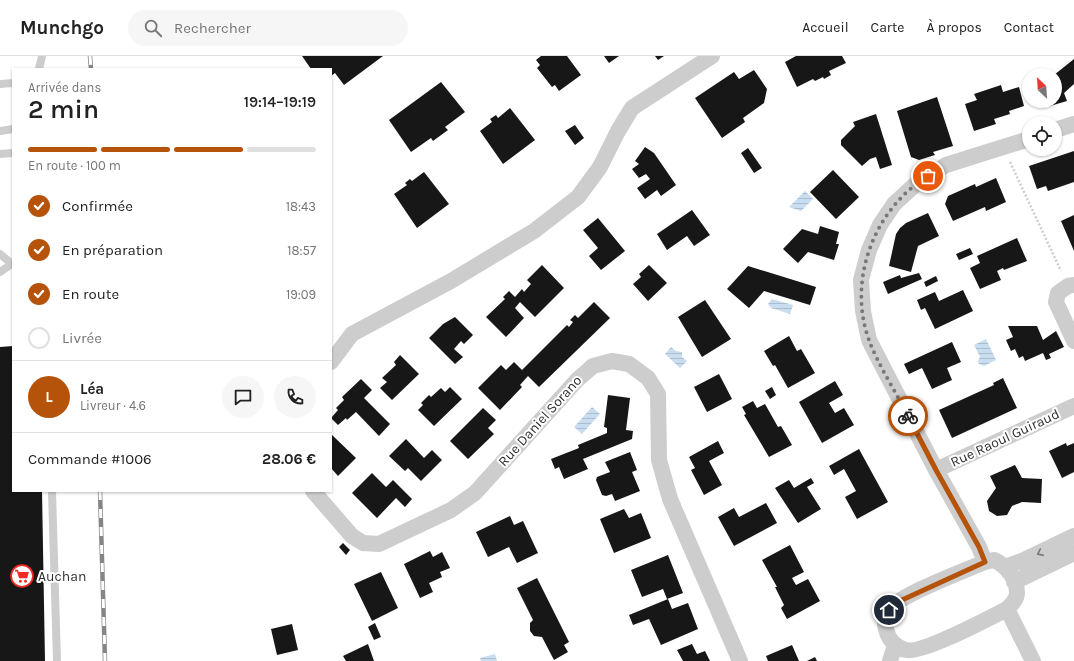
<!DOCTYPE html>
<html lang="fr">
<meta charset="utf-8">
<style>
body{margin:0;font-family:Karla,sans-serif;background:#f6f6f6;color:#222;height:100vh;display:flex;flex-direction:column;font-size:15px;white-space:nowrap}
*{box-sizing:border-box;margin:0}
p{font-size:13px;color:#767676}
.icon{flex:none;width:22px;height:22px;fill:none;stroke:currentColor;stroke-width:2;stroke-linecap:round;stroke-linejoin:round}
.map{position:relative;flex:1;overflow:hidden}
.drawer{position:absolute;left:12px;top:12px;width:320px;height:424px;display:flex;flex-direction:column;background:#fff;border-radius:0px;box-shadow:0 1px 3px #0004}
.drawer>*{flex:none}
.needle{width:26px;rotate:335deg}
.tools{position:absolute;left:1022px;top:12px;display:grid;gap:8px}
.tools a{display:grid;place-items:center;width:40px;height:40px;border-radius:50%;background:#fff;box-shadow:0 1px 3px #0004;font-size:20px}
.pin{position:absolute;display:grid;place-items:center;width:34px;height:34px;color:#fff;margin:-17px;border:2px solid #fff;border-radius:50%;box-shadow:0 1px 4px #0007}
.courier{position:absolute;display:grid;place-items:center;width:40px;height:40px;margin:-20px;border:3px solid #b45309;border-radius:50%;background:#fff;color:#222;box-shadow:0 1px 5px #0007}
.headline em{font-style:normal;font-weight:600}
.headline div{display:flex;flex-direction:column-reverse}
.headline{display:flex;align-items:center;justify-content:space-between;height:68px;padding:0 16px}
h1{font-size:26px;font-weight:600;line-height:30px}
.bar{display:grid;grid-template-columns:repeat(4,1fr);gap:6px 4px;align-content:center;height:48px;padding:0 16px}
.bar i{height:5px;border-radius:3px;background:#e0e0e0}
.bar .active{background:#b45309}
.bar p{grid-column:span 4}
.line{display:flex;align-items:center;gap:10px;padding:0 16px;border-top:1px solid #e0e0e0}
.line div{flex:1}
.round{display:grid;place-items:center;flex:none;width:42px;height:42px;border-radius:21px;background:#f6f6f6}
ol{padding:0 16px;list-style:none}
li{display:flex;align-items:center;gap:12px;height:44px}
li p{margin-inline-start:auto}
li .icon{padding:4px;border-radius:50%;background:#b45309;color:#fff;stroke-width:4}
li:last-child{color:#767676}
li i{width:22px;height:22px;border:2px solid #e0e0e0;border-radius:50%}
header{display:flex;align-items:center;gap:24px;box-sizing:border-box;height:56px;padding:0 20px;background:#fff;border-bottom:1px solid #e0e0e0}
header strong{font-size:19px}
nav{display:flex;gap:22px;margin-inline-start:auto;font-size:14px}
.search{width:280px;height:36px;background:#f6f6f6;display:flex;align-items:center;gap:10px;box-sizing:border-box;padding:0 14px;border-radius:22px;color:#767676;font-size:15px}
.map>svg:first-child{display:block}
</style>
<header>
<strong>Munchgo</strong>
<div class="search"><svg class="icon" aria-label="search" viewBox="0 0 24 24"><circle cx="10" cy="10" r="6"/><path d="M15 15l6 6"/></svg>Rechercher</div>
<nav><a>Accueil</a><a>Carte</a><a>À propos</a><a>Contact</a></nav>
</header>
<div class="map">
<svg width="1074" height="605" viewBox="0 0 1074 605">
<defs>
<pattern id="water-rules" width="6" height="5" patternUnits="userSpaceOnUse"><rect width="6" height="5" fill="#c8ddf0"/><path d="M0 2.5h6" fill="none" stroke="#acbece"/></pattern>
</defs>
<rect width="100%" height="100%" fill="#fff"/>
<!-- water -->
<path fill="url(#water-rules)" d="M805,135l8,8 -12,12 -12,-4z
M772,243l21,6 -3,9 -19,-6 -3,-4z
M986,283l10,21 -12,6 -5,-2 -1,-3 2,-4 -6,-12z
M671,291l5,4 6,1v5l5,4 -7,7 -15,-14z
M592,351l8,7 -18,20 -8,-7z
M495,598l2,7h-16l-1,-3z"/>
<!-- building -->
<path fill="#171717" d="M302,0h81l-39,29 -9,-12 -4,3v-7h-20z
M541,0h26l14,19 -22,16 -4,-6 -3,2 -15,-19 3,-3 -4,-5z
M604,0h15l-10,7z
M655,0h9l-6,4z
M796,0h46l4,7 -17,8 2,4 -7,4 -1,-2 -8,4 -2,-2 -16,8 -12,-25z
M1074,3v25l-10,9 3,8 -24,7 -2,-7h14l-1,-26z
M754,14l13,19 -3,14 -21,15 2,4 -23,16 -27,-40 39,-26 5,7z
M441,26l24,30 -20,15 3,3 -15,11 -2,-3 -20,14 -22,-32z
M1001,29l2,7 16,-5 5,19 -15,5 1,3 -16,5 2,5 -22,7 -9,-27 12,-4 -3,-6z
M937,41l16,49 -20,6 2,3 -16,5 -8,-3 -14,-46z
M510,52l25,32 -32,24 -23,-33 12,-9 -2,-3 6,-4 2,3z
M876,58l16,51 -12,4 -4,-12 -6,2 -8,7 -21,-21v-5l14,-14 -2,-4z
M575,69l9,13 -9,7 -10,-14z
M645,91l9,6 22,32 -15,11 -4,-6 -12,9 -8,-11 13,-9 -4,-5 -7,4 -7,-9 7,-5 -4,-3z
M748,92l14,20 -8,5 -13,-20z
M1074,95v31l-26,9 -2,-5 -9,3 -8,-23z
M833,114l26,27 -23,22 -26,-27z
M424,116l25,32 -32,24 -23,-34 13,-9 -2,-2 5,-4 2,2z
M996,122l10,24 -20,9 -1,-4 -32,14 -8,-17 3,-8 27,-12 1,3z
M692,154l18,25 -16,11 -7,-10 -20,14 -10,-16z
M928,157l11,23 -21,10 -7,26 -22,-6 7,-32 4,-6 6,-5z
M1074,159v36l-13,-30z
M598,162l27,33 -24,19 -12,-14 9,-8 -15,-18z
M820,170l19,6 -3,12h3l-5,16 -26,-8 -10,11 -15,-14 19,-20 16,5z
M1017,182l10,23 -23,9 -1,-2 -6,3 4,9 -21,9 -10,-21 10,-5 -3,-7z
M970,192l3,6 -14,6 -3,-6z
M542,209l22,23 -29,29 -15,-15 -5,6 9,10 -18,19 -20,-20 19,-18 -2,-2 6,-6 6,6 7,-8 2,3 7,-8 -4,-4z
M649,209l18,18 -19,18 -15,-17 8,-7 -2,-3z
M748,210l68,21 -6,18 -46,-14 -15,17 -22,-19z
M919,217l3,6 -34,15 -5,-12 17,-7 1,3z
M936,220l2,5 -12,6 -2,-5z
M963,234l10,21 -38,18 -10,-21 -4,2 -4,-10 18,-8 4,9z
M705,244l26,39 -29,18 -24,-40z
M594,246l16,16 -71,69 -11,-11 -8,9 2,2 -22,23 -22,-22 23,-23 5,5 8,-8 8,8 45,-45 2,2 4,-5 -3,-2 5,-5 3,3z
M455,261l18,18 -9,9 -3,-3 -7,8 9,8 -8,7 -26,-26 14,-14z
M1008,270h29l6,14 13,-9 8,16 -15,7 2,4 -5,2 -3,-7 -18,8 -2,-5 -4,2 -4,-9 -4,2 -5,-11 7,-3z
M789,280l8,15 4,-2 14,24 -27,15 -13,-23 -2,1 -9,-15z
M952,286l9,20 -14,6 5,12 -20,9 -10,-21 -13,6 -5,-10z
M13,290v145h29l3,170h-45v-314z
M400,299l19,19 -27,26 -12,-12 7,-6 -5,-4 14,-13 -2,-3z
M719,318l13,25 -25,13 -13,-25z
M1003,322l14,30 -65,30 -13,-28 55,-25 -1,-2z
M361,323l11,11 -8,8 26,26 -11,12 -23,-24 -9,8 -1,-2 -8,7 -7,-7 7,-8 -2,-2 8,-8 -2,-3z
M835,325l8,14 -14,8 6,10 9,-5 10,17 -32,18 -23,-41z
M450,331l12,12 -28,27 -16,-16 5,-5 -2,-2 8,-8 2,2 10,-9 4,4z
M772,331l4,8 -6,4 -5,-8z
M608,339l22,3 -4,32 7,1 -1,8 -49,20 5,10 -24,10 -5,-12 -4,2 -4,-10 28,-11 -1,-3 29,-12v-5l-3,-1z
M753,345l4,7 8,-4 13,23 3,-1 11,19 -23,12 -25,-42 2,-1 -4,-7z
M483,352l13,12 -8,8 6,6 -26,25 -18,-18z
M331,378l25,24 -18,18 -7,-8z
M406,383l18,19 8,-8 10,10 -21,21 -13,-13 -3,3 -16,-15z
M718,385l6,12 -15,8 13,24 -18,10 -13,-25 4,-2 -6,-11z
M1066,387l1,3 7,-3v29l-12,6 -13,-27z
M859,393l29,53 -31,17 -12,-22 11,-6 -12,-22 -10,6 -5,-9z
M630,396l7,18 -5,2 8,19 -25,10 -3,-7 -6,2 -4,-1 -6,-15 1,-3 13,-5 -5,-10z
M1015,409l7,13 20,1 -1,24 -19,-1 -10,4 -5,9 -10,1 -8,-5 -2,-10 9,-13 -6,-12z
M372,417l14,14 7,-7 19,19 -7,8 -9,-9 -19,20 -25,-25z
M811,422l3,5 -7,4 14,22 -23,14 -23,-35 14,-8 5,8z
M766,447l11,20 -43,23 -16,-29 16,-9 5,9z
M624,453l5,9 12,-5 10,25 -37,15 -14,-34z
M510,460l4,9 9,-4 15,32 -21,10 -8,-16 -21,10 -12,-25z
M343,487l7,7 -4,5 -7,-8z
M790,489l14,27 -12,6 4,7 12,-6 12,22 -33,18 -6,-11 3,-3 -9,-18h2l-15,-27z
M430,495l3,6 9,-5 8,16 -10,4 2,5 -13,6 4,9 -13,6 -16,-34z
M668,499l15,38 -16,6 -4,-10 -21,8 -11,-27z
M381,516l17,36 -26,13 -18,-37z
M537,522l32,64 -5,3 4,7 -14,8 -12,-23 -8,-1 -4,-5v-8l3,-3 -16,-32z
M668,543l4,10 16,-6 10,26 -37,16 -12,-26 -16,6 -4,-10z
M375,567l6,14 -7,3 -6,-13z
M292,568l6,26 -21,5 -6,-26z
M368,588l6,17h-28l-3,-5z
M692,588l5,10 8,-3 5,10h-27l-6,-11z
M792,589l7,16h-31l-2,-5z
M815,601l2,4h-10z"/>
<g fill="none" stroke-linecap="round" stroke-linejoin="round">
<!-- path -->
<path stroke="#cdcdcd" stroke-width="2.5" stroke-dasharray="2 2" stroke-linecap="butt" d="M1010,106l51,109"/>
<!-- lane -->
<path stroke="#cdcdcd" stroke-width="8" d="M39,13l3,-13
M0,28l13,-1
M0,75l13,-2
M0,98l13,-1
M0,198l12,10
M0,216l13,-9
M52,435l5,170"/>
<!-- street -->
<path stroke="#cdcdcd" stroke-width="16" d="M1055,74l19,-6
M1074,229l-6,1 -10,7 -2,9 18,39
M331,306l21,-28 99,-53 83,-50 44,-34 22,-30 18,-36 14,-23 80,-52
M936,414l138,-64
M313,435l39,45 11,7 16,1 72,-34 24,-17 102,-113 16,-14 19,-5 17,3 19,14 10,16 1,66 11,39 70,162
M994,504c12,5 23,19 23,33 0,6 -6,12 -10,16 -18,9 -85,45 -101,41 -10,-2 -18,-11 -20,-21 -2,-6 -2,-14 3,-20 13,-15 75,-38 96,-47z
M985,506l-6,-15 -43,-77 -67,-130 -6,-29 -2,-31 8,-30 11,-25 14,-21 24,-22 28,-17 83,-26
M1005,511l19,-7 50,-24
M1014,526l60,-29
M1007,553l26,52
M890,605l5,-16"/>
<!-- rail casing -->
<g stroke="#858585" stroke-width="4.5">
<path id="rail" d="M90,0l1,13
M100,435l5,170"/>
</g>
<!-- rail -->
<use href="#rail" stroke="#fff" stroke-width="3" stroke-dasharray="9" stroke-linecap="butt"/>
</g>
<!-- one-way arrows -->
<defs><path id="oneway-chevron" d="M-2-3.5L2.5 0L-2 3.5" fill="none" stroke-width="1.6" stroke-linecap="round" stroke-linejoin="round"/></defs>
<use stroke="#777" href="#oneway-chevron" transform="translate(1040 497) rotate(154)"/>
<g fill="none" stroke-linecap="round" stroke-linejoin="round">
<!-- done -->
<path stroke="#787878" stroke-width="4" stroke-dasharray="0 7.2" d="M908,360c-12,-24 -30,-51 -39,-76 -22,-60 5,-131 59,-164"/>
<!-- route -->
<path stroke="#b45309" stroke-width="5" d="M889,554l13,-10 83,-38 -6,-15 -43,-77 -28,-54"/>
</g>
<!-- icons -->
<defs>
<g id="supermarket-ring" transform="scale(1.15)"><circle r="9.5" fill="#fff" stroke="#f52825" stroke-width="1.5"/><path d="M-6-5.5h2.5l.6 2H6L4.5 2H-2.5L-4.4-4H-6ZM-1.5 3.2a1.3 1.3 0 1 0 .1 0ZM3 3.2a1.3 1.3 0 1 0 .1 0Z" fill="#f52825"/></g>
</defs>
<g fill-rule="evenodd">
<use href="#supermarket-ring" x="22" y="520"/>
</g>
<g text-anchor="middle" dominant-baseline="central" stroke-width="4" stroke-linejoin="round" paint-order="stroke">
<!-- street labels -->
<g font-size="14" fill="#303030" stroke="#fff">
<text transform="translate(540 365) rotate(-48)">Rue Daniel Sorano</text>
<text transform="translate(1005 382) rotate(-25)">Rue Raoul Guiraud</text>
</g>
<!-- poi labels -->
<g font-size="14" fill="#303030" stroke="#fff" text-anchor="start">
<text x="38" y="520">Auchan</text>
</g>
</g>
</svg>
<div class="tools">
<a><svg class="needle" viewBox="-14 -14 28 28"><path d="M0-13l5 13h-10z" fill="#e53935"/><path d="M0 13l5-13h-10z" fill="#767676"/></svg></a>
<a><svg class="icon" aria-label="locate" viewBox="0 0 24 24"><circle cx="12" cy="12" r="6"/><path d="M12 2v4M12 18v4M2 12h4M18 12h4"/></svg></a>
</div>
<div class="pin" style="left:928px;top:120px;background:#ea580c"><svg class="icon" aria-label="bag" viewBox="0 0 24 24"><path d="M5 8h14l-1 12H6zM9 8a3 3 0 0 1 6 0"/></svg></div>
<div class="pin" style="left:889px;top:554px;background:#1f2937"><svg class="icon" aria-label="home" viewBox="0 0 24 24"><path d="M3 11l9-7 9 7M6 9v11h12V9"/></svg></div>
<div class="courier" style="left:908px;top:360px"><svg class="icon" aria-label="bike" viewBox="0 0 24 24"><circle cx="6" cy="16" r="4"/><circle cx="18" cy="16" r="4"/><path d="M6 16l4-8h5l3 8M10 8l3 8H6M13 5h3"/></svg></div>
<section class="drawer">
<div class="headline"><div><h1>2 min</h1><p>Arrivée dans</p></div><em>19:14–19:19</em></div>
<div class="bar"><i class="active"></i><i class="active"></i><i class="active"></i><i></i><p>En route · 100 m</p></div>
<ol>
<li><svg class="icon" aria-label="check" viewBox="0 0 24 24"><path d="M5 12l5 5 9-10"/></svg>Confirmée<p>18:43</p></li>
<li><svg class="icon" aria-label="check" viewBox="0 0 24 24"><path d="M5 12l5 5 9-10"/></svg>En préparation<p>18:57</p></li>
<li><svg class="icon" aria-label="check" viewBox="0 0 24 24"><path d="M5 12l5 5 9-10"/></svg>En route<p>19:09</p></li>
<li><i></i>Livrée</li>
</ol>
<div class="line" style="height:72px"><b class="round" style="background:#b45309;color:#fff">L</b><div><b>Léa</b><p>Livreur · 4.6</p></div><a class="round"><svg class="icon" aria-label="chat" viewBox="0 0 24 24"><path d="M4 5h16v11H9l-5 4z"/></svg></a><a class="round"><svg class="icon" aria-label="phone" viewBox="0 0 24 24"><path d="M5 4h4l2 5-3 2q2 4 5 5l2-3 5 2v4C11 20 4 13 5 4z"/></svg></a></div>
<div class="line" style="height:52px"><div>Commande #1006</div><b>28.06 €</b></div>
</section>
</div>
